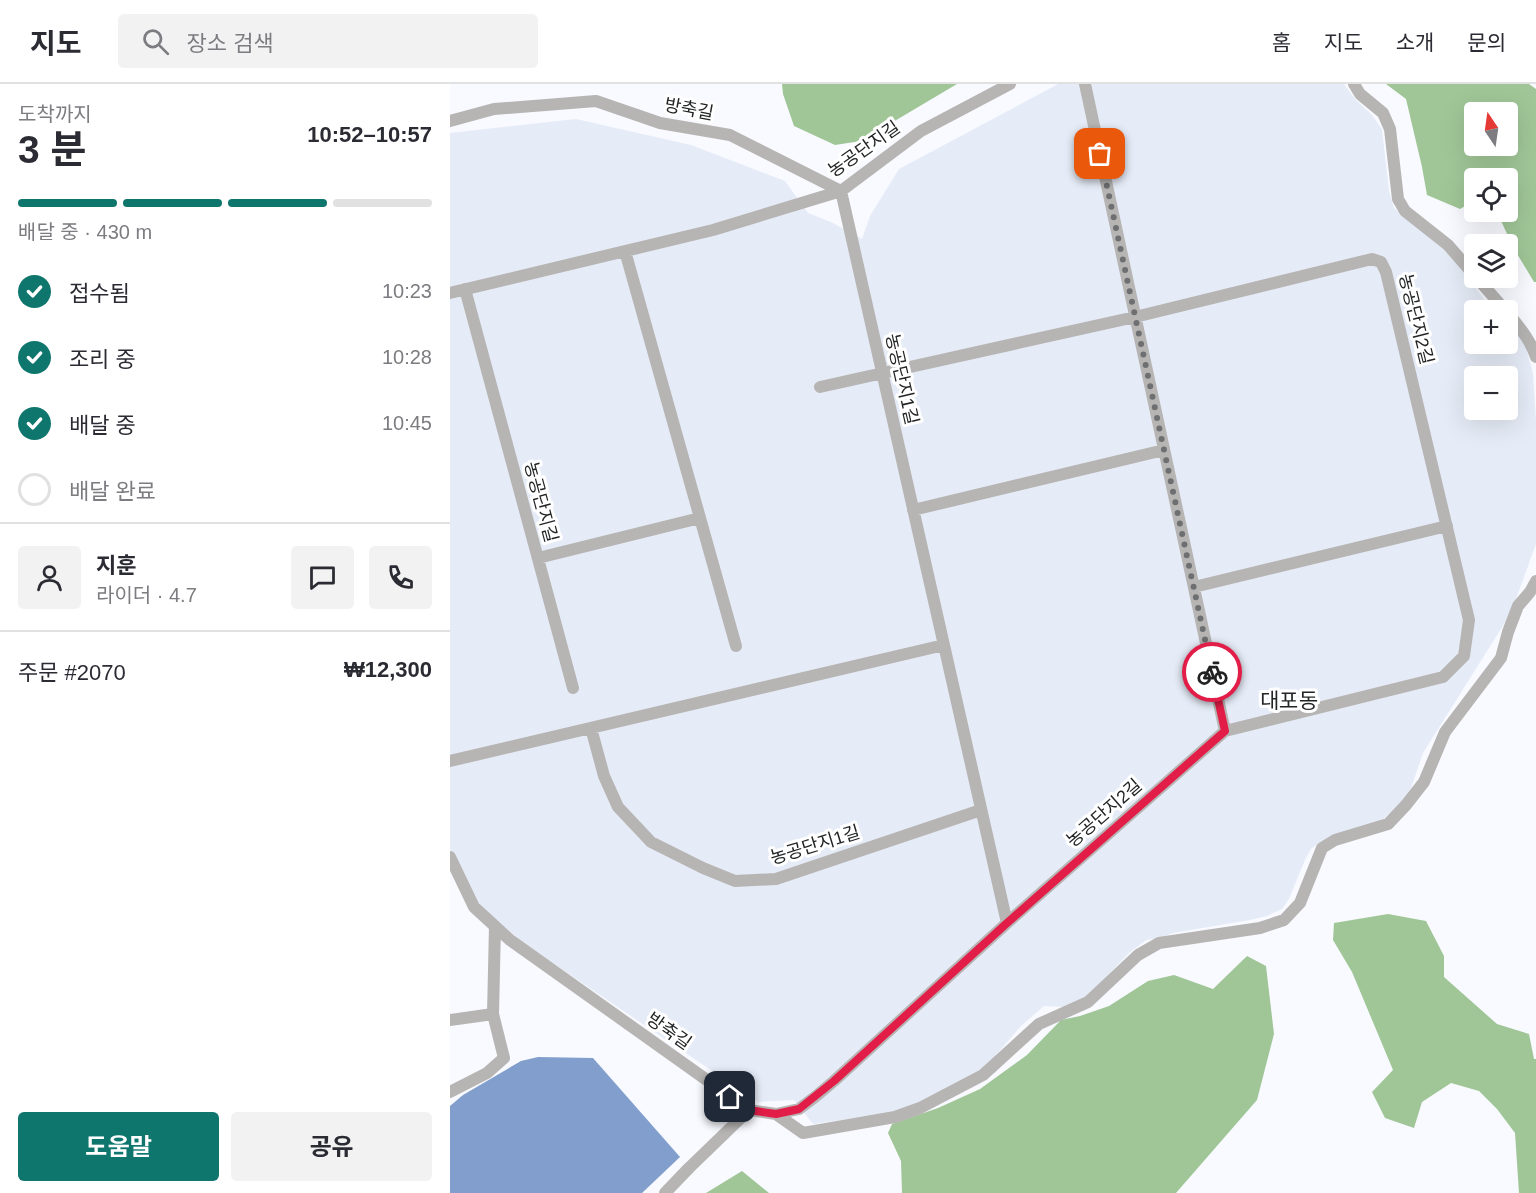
<!DOCTYPE html>
<html lang="ko">
<meta charset="utf-8">
<style>
body{margin:0;font-family:Arial,"Noto Sans KR",sans-serif;background:#f2f2f3;color:#2b2b33;height:100vh;display:flex;flex-direction:column;font-size:22px;white-space:nowrap}
*{box-sizing:border-box;margin:0}
p{font-size:20px;color:#7c7c81}
.icon{flex:none;width:33px;height:33px;fill:none;stroke:currentColor;stroke-width:2;stroke-linecap:round;stroke-linejoin:round}
.map{position:relative;flex:1;overflow:hidden}
.panel{display:flex;flex-direction:column;background:#fff;width:450px}
.panel>*{flex:none}
.needle{width:39px;rotate:347deg}
.fabs{position:absolute;left:1014px;top:18px;display:grid;gap:12px}
.fabs a{display:grid;place-items:center;width:54px;height:54px;border-radius:6px;background:#fff;box-shadow:0 6px 24px #0002;font-size:30px}
.pin{position:absolute;display:grid;place-items:center;width:51px;height:51px;color:#fff;margin:-26px;border-radius:12px;box-shadow:0 3px 9px #0006}
.courier{position:absolute;display:grid;place-items:center;width:60px;height:60px;margin:-30px;border:4px solid #e11d48;border-radius:50%;background:#fff;color:#222;box-shadow:0 2px 8px #0007}
.headline em{font-style:normal;font-weight:700}
.headline div{display:flex;flex-direction:column-reverse}
.headline{display:flex;align-items:center;justify-content:space-between;height:102px;padding:0 18px}
h1{font-size:39px;font-weight:700;line-height:45px}
.bar{display:grid;grid-template-columns:repeat(4,1fr);gap:9px 6px;align-content:center;height:72px;padding:0 18px}
.bar i{height:8px;border-radius:4px;background:#e1e1e2}
.bar .active{background:#0f766e}
.bar p{grid-column:span 4}
.line{display:flex;align-items:center;gap:15px;padding:0 18px;border-top:2px solid #e1e1e2}
.line div{flex:1}
.round{display:grid;place-items:center;flex:none;width:63px;height:63px;border-radius:6px;background:#f2f2f3}
ol{padding:0 18px;list-style:none}
li{display:flex;align-items:center;gap:18px;height:66px}
li p{margin-inline-start:auto}
li .icon{padding:6px;border-radius:50%;background:#0f766e;color:#fff;stroke-width:4}
li:last-child{color:#7c7c81}
li i{width:33px;height:33px;border:3px solid #e1e1e2;border-radius:50%}
.action{display:flex;gap:12px;margin-top:auto;padding:12px 18px}
.action a{flex:1;height:69px;border-radius:6px;background:#0f766e;color:#fff;font-size:24px;font-weight:700;line-height:69px;text-align:center}
.action a+a{background:#f2f2f3;color:#2b2b33}
header{display:flex;align-items:center;gap:36px;box-sizing:border-box;height:84px;padding:0 30px;background:#fff;border-bottom:2px solid #e1e1e2}
header strong{font-size:28px}
nav{display:flex;gap:33px;margin-inline-start:auto;font-size:21px}
.search{width:420px;height:54px;background:#f2f2f3;display:flex;align-items:center;gap:15px;box-sizing:border-box;padding:0 21px;border-radius:6px;color:#7c7c81;font-size:22px}
main{display:flex;flex:1;min-height:0}
.map>svg:first-child{display:block}
</style>
<header>
<strong>지도</strong>
<div class="search"><svg class="icon" aria-label="search" viewBox="0 0 24 24"><circle cx="10" cy="10" r="6"/><path d="M15 15l6 6"/></svg>장소 검색</div>
<nav><a>홈</a><a>지도</a><a>소개</a><a>문의</a></nav>
</header>
<main>
<section class="panel">
<div class="headline"><div><h1>3 분</h1><p>도착까지</p></div><em>10:52–10:57</em></div>
<div class="bar"><i class="active"></i><i class="active"></i><i class="active"></i><i></i><p>배달 중 · 430 m</p></div>
<ol>
<li><svg class="icon" aria-label="check" viewBox="0 0 24 24"><path d="M5 12l5 5 9-10"/></svg>접수됨<p>10:23</p></li>
<li><svg class="icon" aria-label="check" viewBox="0 0 24 24"><path d="M5 12l5 5 9-10"/></svg>조리 중<p>10:28</p></li>
<li><svg class="icon" aria-label="check" viewBox="0 0 24 24"><path d="M5 12l5 5 9-10"/></svg>배달 중<p>10:45</p></li>
<li><i></i>배달 완료</li>
</ol>
<div class="line" style="height:108px"><a class="round"><svg class="icon" aria-label="person" viewBox="0 0 24 24"><circle cx="12" cy="8" r="4"/><path d="M4 21q1-7 8-7t8 7"/></svg></a><div><b>지훈</b><p>라이더 · 4.7</p></div><a class="round"><svg class="icon" aria-label="chat" viewBox="0 0 24 24"><path d="M4 5h16v11H9l-5 4z"/></svg></a><a class="round"><svg class="icon" aria-label="phone" viewBox="0 0 24 24"><path d="M5 4h4l2 5-3 2q2 4 5 5l2-3 5 2v4C11 20 4 13 5 4z"/></svg></a></div>
<div class="line" style="height:78px"><div>주문 #2070</div><b>₩12,300</b></div>
<div class="action"><a>도움말</a><a>공유</a></div>
</section>
<div class="map">
<svg width="1086" height="1109" viewBox="0 0 1086 1109">
<rect width="100%" height="100%" fill="#f8faff"/>
<!-- built -->
<path fill="#e6ecf7" fill-rule="evenodd" d="M608,0h286l11,15 17,16 10,14 7,62 5,17 50,37 48,65h-18v34h34v-19l15,10 10,39 3,47v123l-25,69 -88,140 -12,35 -6,10 -25,24 -51,16 -10,5 -8,6 -6,11 -16,39 -7,10 -15,7 -17,4 -77,13 -13,5 -14,2 -17,13 -42,44 -22,10 -21,-1 -23,20 -39,45 -65,34 -27,8 -77,11 -19,-24 -36,2 -232,-157 -47,-40 -29,-56v-716l126,-14 115,26 94,36 23,32 23,9 31,17 8,-23 29,-47zM1024,292h34v34h-34z"/>
<!-- forest -->
<path fill="#a0c697" fill-rule="evenodd" d="M332,0h175l-96,57 -26,4 -41,-19 -11,-32z
M936,0h143l7,5v193h-2l-21,-35 -16,-35h11v-34h-34v23l-14,8 -33,-14 -5,-28 -16,-68zM1024,28h34v34h-34z
M938,830l38,7 18,35v21l53,47 32,10 5,25h2v134h-17l-4,-60 -18,-24 -18,-18 -28,-8 -29,19 -8,26 -29,-10 -13,-26 21,-22 -41,-98 -19,-32 1,-17z
M797,872l19,10 8,68 -17,66 -81,93h-274l-1,-32 -13,-28 4,-9 46,-16 42,-19 47,-34 34,-35 19,-4 29,-10 39,-25 26,-6 39,14z
M292,1087l27,22h-63z"/>
<!-- water -->
<path fill="#819ecd" d="M88,973l55,1 87,99 -38,36h-192v-87l13,-11 58,-34z"/>
<g fill="none" stroke-linecap="round" stroke-linejoin="round">
<!-- minor -->
<path stroke="#b7b5b4" stroke-width="12" d="M635,0l140,647
M904,0l6,10 23,19 7,16 8,70 7,12 43,34 26,30
M0,37l44,-12 102,-8 64,22 70,12 111,56 166,732
M175,167l111,395
M1027,194l28,32
M15,205l108,399
M0,209l263,-63 128,-39 80,-60 89,-47
M1058,229c11,14 22,26 28,44
M463,426l251,-60
M88,474l162,-40
M744,503l253,-61
M141,644l13,48 14,31 33,35 52,26 32,13 41,-2 205,-69
M0,677l494,-116
M0,773l24,50 36,33 239,170 27,4 23,-5 16,-12 19,-16 173,-158 218,-192 218,-54 21,-21 5,-36 -83,-348 -5,-10 -9,-3 -237,58 -315,70
M0,936l43,-6 2,-88
M0,1008l37,-19 17,-15 -11,-44
M326,1030l27,19 92,-16 25,-9 63,-33 56,-51 49,-22 50,-47 21,-12 101,-15 24,-8 16,-17 22,-55 13,-8 53,-16 18,-19 18,-23 21,-50 56,-74 7,-26 10,-26 12,-14 6,-11
M215,1109l24,-25 60,-58"/>
</g>
<g fill="none" stroke-linecap="round" stroke-linejoin="round">
<!-- done -->
<path stroke="#6e6f71" stroke-width="6" stroke-dasharray="0 10.8" d="M650,70l112,518"/>
<!-- route -->
<path stroke="#e11d48" stroke-width="8" d="M280,1013l19,13 27,4 23,-5 35,-28 173,-158 218,-192 -13,-59"/>
</g>
<g text-anchor="middle" dominant-baseline="central" stroke-width="6" stroke-linejoin="round" paint-order="stroke">
<!-- street labels -->
<g font-size="18" fill="#232425" stroke="#fff">
<text transform="translate(239 25) rotate(11)">방축길</text>
<text transform="translate(414 65) rotate(-35)">농공단지길</text>
<text transform="translate(966 235) rotate(76)">농공단지2길</text>
<text transform="translate(452 295) rotate(77)">농공단지1길</text>
<text transform="translate(91 418) rotate(75)">농공단지길</text>
<text transform="translate(654 729) rotate(-41)">농공단지2길</text>
<text transform="translate(365 761) rotate(-17)">농공단지1길</text>
<text transform="translate(219 947) rotate(35)">방축길</text>
</g>
<!-- quarter labels -->
<g font-size="21" fill="#232425" stroke="#fff">
<text x="839" y="616">대포동</text>
</g>
</g>
</svg>
<div class="fabs">
<a><svg class="needle" viewBox="-14 -14 28 28"><path d="M0-13l5 13h-10z" fill="#e53935"/><path d="M0 13l5-13h-10z" fill="#7c7c81"/></svg></a>
<a><svg class="icon" aria-label="locate" viewBox="0 0 24 24"><circle cx="12" cy="12" r="6"/><path d="M12 2v4M12 18v4M2 12h4M18 12h4"/></svg></a>
<a><svg class="icon" aria-label="layers" viewBox="0 0 24 24"><path d="M12 4l9 5-9 5-9-5zM3 14l9 5 9-5"/></svg></a>
<a>+</a>
<a>−</a>
</div>
<div class="pin" style="left:650px;top:70px;background:#ea580c"><svg class="icon" aria-label="bag" viewBox="0 0 24 24"><path d="M5 8h14l-1 12H6zM9 8a3 3 0 0 1 6 0"/></svg></div>
<div class="pin" style="left:280px;top:1013px;background:#1f2937"><svg class="icon" aria-label="home" viewBox="0 0 24 24"><path d="M3 11l9-7 9 7M6 9v11h12V9"/></svg></div>
<div class="courier" style="left:762px;top:588px"><svg class="icon" aria-label="bike" viewBox="0 0 24 24"><circle cx="6" cy="16" r="4"/><circle cx="18" cy="16" r="4"/><path d="M6 16l4-8h5l3 8M10 8l3 8H6M13 5h3"/></svg></div>
</div>
</main>
